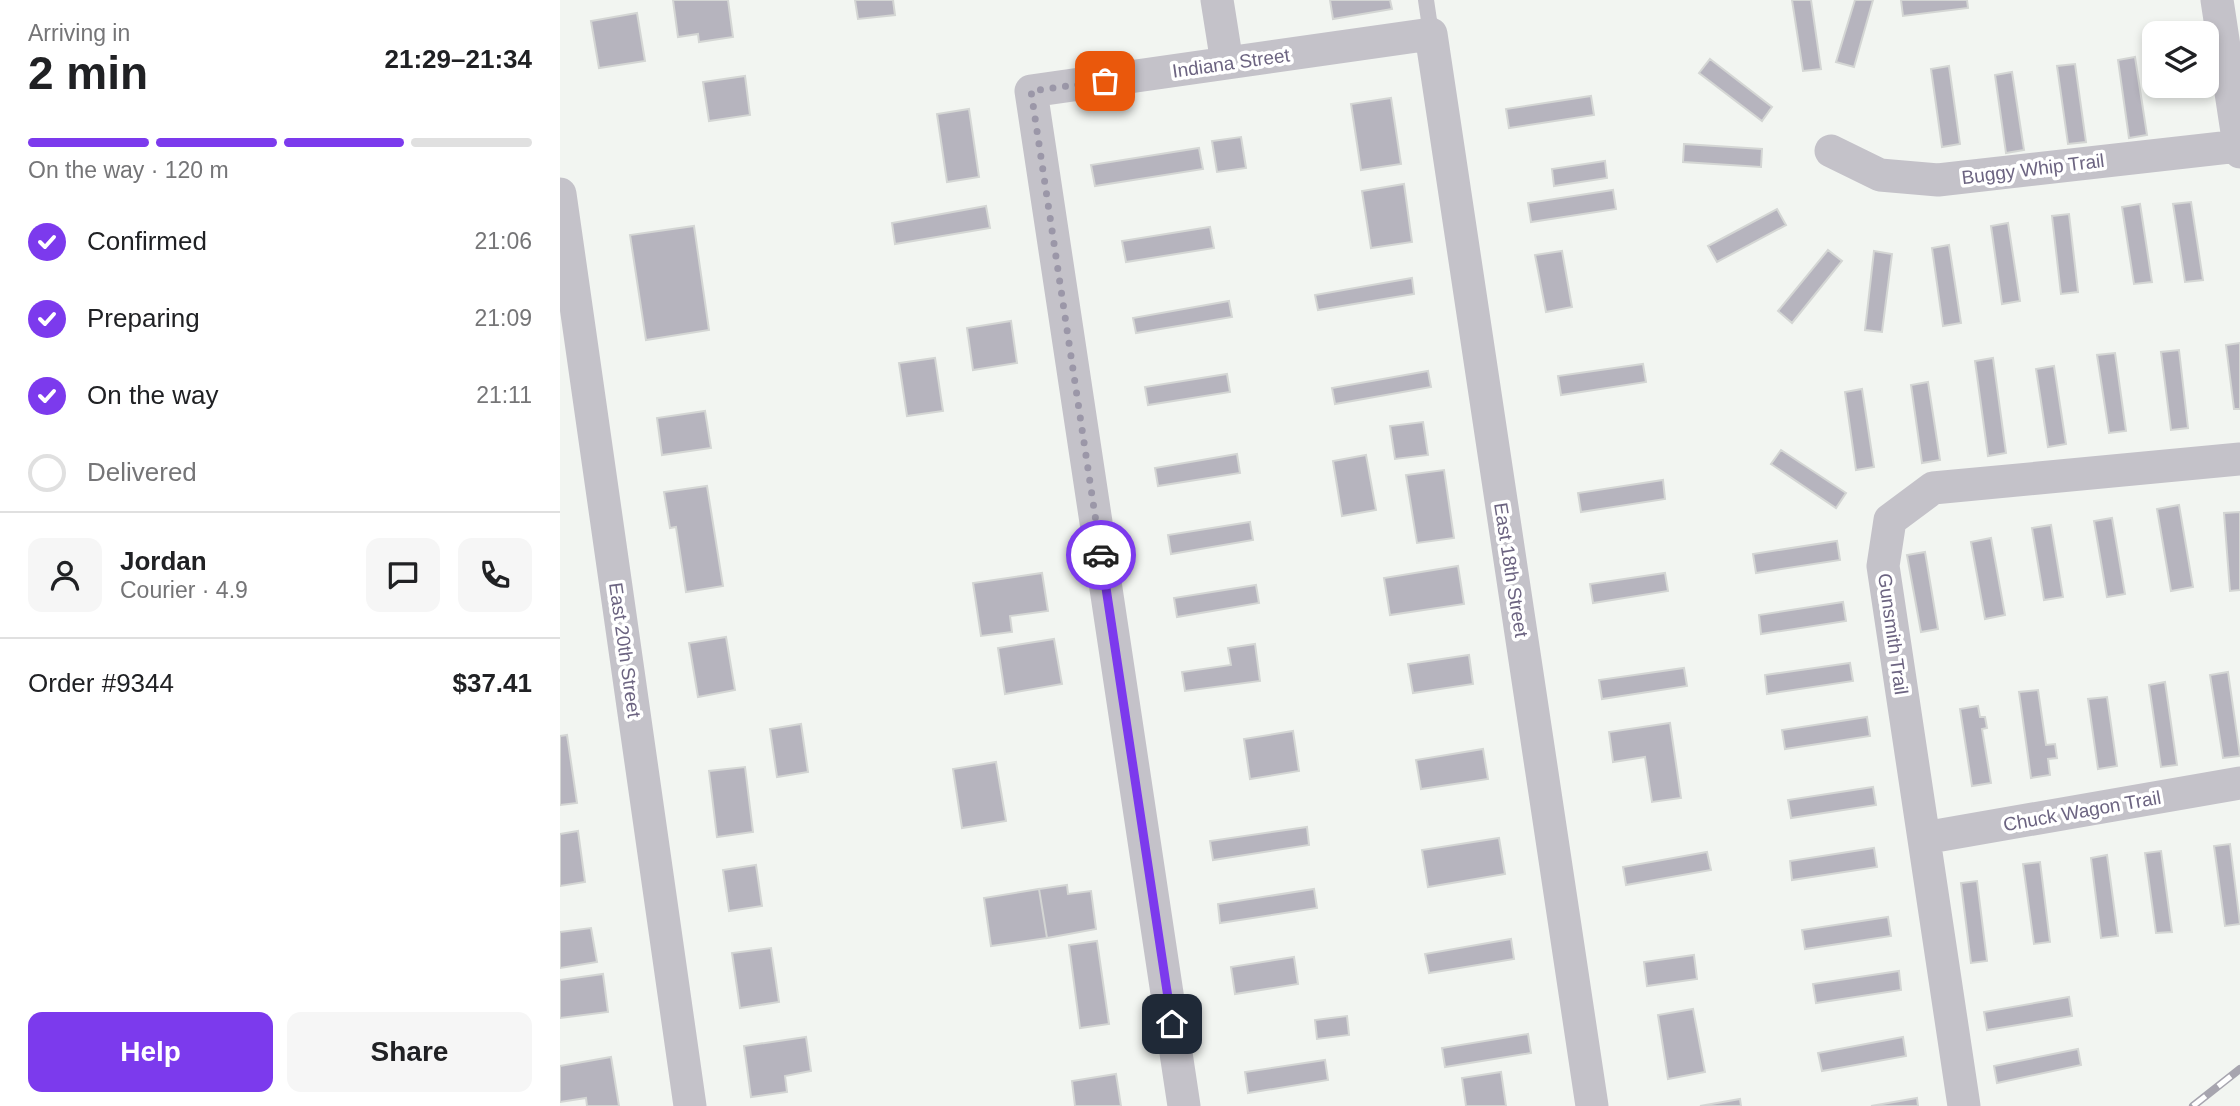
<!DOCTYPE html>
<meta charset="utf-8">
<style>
body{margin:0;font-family:Helvetica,sans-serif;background:#f6f6f6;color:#202124;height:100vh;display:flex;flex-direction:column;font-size:26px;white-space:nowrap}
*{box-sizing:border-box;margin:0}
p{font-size:23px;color:#757577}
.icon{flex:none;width:38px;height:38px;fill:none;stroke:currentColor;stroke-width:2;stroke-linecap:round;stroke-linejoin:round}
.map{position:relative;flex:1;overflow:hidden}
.side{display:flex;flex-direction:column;background:#fff;width:560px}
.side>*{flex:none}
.tools{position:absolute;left:1582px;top:21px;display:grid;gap:14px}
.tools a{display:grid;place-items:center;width:77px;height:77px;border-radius:14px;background:#fff;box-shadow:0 4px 10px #0003;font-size:35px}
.pin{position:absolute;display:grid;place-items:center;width:60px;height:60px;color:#fff;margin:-30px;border-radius:14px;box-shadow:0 4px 10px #0006}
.courier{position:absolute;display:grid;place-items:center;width:70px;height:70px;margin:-35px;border:5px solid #7c3aed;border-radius:50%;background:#fff;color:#222;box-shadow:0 2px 9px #0007}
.headline em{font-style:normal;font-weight:700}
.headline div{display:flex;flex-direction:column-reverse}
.headline{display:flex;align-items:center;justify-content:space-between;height:119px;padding:0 28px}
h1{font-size:46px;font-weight:700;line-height:52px}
.bar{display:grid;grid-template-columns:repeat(4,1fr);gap:10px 7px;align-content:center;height:84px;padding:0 28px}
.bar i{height:9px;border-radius:5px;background:#e0e0e0}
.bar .current{background:#7c3aed}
.bar p{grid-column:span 4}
.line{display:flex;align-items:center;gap:18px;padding:0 28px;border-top:2px solid #e0e0e0}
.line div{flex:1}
.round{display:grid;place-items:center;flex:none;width:74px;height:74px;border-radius:14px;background:#f6f6f6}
ol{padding:0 28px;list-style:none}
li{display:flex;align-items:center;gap:21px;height:77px}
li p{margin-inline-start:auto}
li .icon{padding:7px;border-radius:50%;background:#7c3aed;color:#fff;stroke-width:4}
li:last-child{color:#757577}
li i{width:38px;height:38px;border:4px solid #e0e0e0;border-radius:50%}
.primary-button{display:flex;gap:14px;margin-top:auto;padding:14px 28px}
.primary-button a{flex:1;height:80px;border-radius:14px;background:#7c3aed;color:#fff;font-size:28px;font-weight:700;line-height:80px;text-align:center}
.primary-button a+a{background:#f6f6f6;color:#202124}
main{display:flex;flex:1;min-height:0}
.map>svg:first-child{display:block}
</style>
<main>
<section class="side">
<div class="headline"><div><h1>2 min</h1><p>Arriving in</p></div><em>21:29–21:34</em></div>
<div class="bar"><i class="current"></i><i class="current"></i><i class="current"></i><i></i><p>On the way · 120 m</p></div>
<ol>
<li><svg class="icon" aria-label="check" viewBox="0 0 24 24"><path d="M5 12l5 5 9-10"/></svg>Confirmed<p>21:06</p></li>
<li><svg class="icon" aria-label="check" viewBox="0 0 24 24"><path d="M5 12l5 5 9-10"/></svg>Preparing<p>21:09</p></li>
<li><svg class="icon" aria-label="check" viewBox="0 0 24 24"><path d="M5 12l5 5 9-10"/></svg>On the way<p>21:11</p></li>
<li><i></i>Delivered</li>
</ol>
<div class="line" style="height:126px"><a class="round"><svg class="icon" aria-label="person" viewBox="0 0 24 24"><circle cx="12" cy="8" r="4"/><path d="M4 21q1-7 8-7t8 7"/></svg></a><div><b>Jordan</b><p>Courier · 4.9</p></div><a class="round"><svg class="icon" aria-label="chat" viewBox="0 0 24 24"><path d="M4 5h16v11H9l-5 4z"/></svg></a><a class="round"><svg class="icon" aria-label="phone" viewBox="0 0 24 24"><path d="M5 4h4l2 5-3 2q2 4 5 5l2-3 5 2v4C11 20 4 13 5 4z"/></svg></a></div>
<div class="line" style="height:91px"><div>Order #9344</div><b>$37.41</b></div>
<div class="primary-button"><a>Help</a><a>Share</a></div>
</section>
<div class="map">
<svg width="1680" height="1106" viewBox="0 0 1680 1106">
<rect width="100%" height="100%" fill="#f2f5f1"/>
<!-- building -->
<path fill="#b6b4be" stroke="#d4d6d4" stroke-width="2" d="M113,0h55l5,37 -34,5 -1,-8 -20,3z
M295,0h38l2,15 -37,4z
M770,0h60l2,9 -59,10z
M1232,0h19l10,69 -18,2z
M1295,0h18l-19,67 -18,-5z
M1341,0h66l1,8 -65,8z
M77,13l8,48 -46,7 -8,-47z
M1575,57l12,78 -18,3 -11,-78z
M1150,59l62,48 -10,14 -63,-48z
M1515,64l11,78 -18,2 -11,-78z
M1389,66l11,78 -18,3 -11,-78z
M1452,72l12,78 -18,3 -11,-78z
M185,76l5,39 -41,6 -6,-39z
M1031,96l3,19 -85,13 -3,-19z
M831,98l10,66 -40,6 -10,-66z
M409,109l10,68 -32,5 -10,-68z
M681,137l5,31 -29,4 -5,-31z
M1124,144l78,5 -1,18 -78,-5z
M639,148l4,21 -108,17 -4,-21z
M1045,161l2,17 -53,8 -2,-17z
M844,184l8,58 -41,6 -9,-57z
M1053,190l3,19 -85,13 -3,-19z
M1631,202l12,78 -18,2 -12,-78z
M1580,204l12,78 -18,2 -12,-77z
M426,206l4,22 -95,16 -3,-21z
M1217,209l9,16 -69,37 -9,-16z
M1509,214l9,78 -17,2 -9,-78z
M1448,223l12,78 -18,3 -11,-78z
M134,226l15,104 -63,10 -16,-105z
M650,227l4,21 -88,14 -4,-21z
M1389,245l12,78 -18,3 -11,-78z
M1268,250l14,11 -50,62 -14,-12z
M1002,251l10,56 -26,5 -11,-57z
M1314,251l18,3 -10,78 -17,-2z
M852,278l2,16 -96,16 -3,-15z
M669,301l3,16 -96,16 -3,-15z
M451,321l6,42 -44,7 -6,-42z
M1680,343v66h-6l-8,-64z
M1619,350l9,78 -17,2 -10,-78z
M1555,353l11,78 -17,2 -12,-78z
M375,358l8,53 -36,5 -8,-53z
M1433,358l13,95 -18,3 -13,-95z
M1083,364l3,18 -85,13 -3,-19z
M1494,366l12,78 -18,3 -12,-78z
M868,371l3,16 -96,17 -3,-16z
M667,374l3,18 -82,13 -3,-18z
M1368,382l12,78 -18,3 -11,-78z
M1302,389l12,78 -18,3 -11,-78z
M145,411l6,37 -49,7 -5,-37z
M863,422l5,33 -33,4 -5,-33z
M1221,450l65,43 -10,15 -65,-44z
M677,454l3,19 -82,13 -3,-18z
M806,455l10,55 -34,6 -9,-55z
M884,470l10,68 -37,5 -11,-68z
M1103,480l2,19 -84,13 -3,-19z
M147,486l16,100 -37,6 -10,-65 -6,1 -6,-36z
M1619,505l14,82 -22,4 -14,-82z
M1680,512v78l-10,1 -6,-78z
M1552,518l13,76 -18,3 -13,-76z
M690,522l3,18 -82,14 -3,-19z
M1491,525l12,72 -19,3 -12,-72z
M1431,538l14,77 -20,4 -14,-77z
M1277,541l3,19 -84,13 -3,-19z
M1365,552l13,77 -17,3 -14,-77z
M898,566l6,38 -74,11 -6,-37z
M482,573l6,38 -38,5 2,16 -31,4 -8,-53z
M1105,573l3,18 -75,12 -3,-19z
M696,585l3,18 -82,14 -3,-19z
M1283,602l3,19 -85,13 -2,-19z
M166,637l9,53 -37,7 -9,-54z
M494,639l8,45 -57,10 -7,-46z
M695,644l5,37 -75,10 -3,-19 49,-7 -3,-17z
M909,655l4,29 -60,9 -5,-29z
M1290,663l3,18 -86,13 -2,-19z
M1124,668l3,18 -85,13 -3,-19z
M1668,672l12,84 -17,2 -13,-83z
M1605,682l12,83 -16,2 -12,-82z
M1478,690l8,55 9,-1 2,14 -9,1 2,16 -19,3 -12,-86z
M1547,697l10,69 -19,3 -10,-70z
M1418,706l2,11h5l2,11 -5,1 9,54 -19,3 -12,-77z
M1307,717l3,19 -85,13 -3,-19z
M1110,723l11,75 -29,4 -7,-45 -32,5 -4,-30z
M241,724l7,48 -31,5 -7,-48z
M733,731l6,40 -49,8 -6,-40z
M7,735l10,68 -17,2v-69z
M923,749l5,30 -67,10 -5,-29z
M436,762l10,59 -44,7 -9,-59z
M185,767l8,65 -36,5 -8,-66z
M1313,787l3,18 -85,13 -3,-18z
M747,827l2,18 -96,15 -3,-19z
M18,831l7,51 -25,4v-52z
M939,838l6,36 -77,13 -6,-37z
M1670,844l10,80 -15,2 -11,-80z
M1314,848l3,19 -85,13 -2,-19z
M1601,851l11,81 -16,1 -11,-80z
M1147,852l4,18 -85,15 -3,-18z
M1547,855l11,81 -17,2 -10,-80z
M1480,862l10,80 -16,2 -11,-80z
M196,865l6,41 -33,5 -6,-41z
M1417,881l10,80 -16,2 -10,-80z
M507,885l1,9 23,-3 5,38 -49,9 -8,-49z
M479,889l8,49 -56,8 -7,-48z
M754,889l3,19 -97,15 -2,-19z
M1328,917l3,19 -86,13 -3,-19z
M31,928l6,34 -37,6v-36z
M951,939l3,20 -85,14 -4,-19z
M537,941l12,83 -29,4 -11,-83z
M211,948l8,54 -39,6 -8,-55z
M1134,955l3,24 -50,7 -3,-24z
M734,957l4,27 -63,10 -4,-27z
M1339,971l2,19 -85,13 -3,-19z
M43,974l5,38 -48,6v-38z
M1509,997l3,19 -85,14 -3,-18z
M1133,1009l12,63 -37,7 -10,-64z
M787,1016l2,19 -32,4 -2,-19z
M968,1034l3,19 -86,14 -3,-19z
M246,1037l5,34 -26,5 2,16 -36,5 -7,-51z
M1343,1037l3,19 -84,15 -4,-18z
M1518,1049l3,16 -84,18 -3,-17z
M51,1057l8,49h-32l-1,-8 -26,4v-36z
M765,1060l3,20 -80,13 -3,-21z
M941,1072l5,34h-40l-4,-28z
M556,1074l5,32h-46l-3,-25z
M1357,1098l1,8h-47z
M1180,1099l1,7h-41z"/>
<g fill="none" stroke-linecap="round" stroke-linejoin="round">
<!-- service -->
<path stroke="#c4c2c9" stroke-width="16" d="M866,0l5,34"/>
<!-- minor -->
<path stroke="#c4c2c9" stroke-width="33" d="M657,0l10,63
M1657,0l23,152
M1271,151l49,24 58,5 302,-34
M0,194l130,912
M1364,838l316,-55
M624,1106l-153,-1015 400,-57 161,1072
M1404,1106l-81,-540 7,-46 43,-32 307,-29"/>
<!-- rail casing -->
<g stroke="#a7a5af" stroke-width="8">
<path id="rail" d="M1633,1106l47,-37"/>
</g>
<!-- rail -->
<use href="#rail" stroke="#fff" stroke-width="5" stroke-dasharray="16" stroke-linecap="butt"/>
</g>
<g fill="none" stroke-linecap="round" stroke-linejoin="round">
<!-- done -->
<path stroke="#9b97a8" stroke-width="7" stroke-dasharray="0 12.6" d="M541,555l-70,-464 74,-10"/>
<!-- route -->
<path stroke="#7c3aed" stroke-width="9" d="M541,555l71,469"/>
</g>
<g text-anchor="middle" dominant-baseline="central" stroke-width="7" stroke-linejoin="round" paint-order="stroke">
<!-- street labels -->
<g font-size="19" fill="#6c6481" stroke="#fff">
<text transform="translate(671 63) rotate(-8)">Indiana Street</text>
<text transform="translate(1473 169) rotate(-7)">Buggy Whip Trail</text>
<text transform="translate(951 570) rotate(81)">East 18th Street</text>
<text transform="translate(1333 634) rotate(82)">Gunsmith Trail</text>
<text transform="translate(65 650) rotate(82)">East 20th Street</text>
<text transform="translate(1522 811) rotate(-10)">Chuck Wagon Trail</text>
</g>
</g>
</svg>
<div class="tools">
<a><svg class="icon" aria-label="layers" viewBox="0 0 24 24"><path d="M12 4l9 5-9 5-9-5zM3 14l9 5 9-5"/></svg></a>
</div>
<div class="pin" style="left:545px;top:81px;background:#ea580c"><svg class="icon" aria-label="bag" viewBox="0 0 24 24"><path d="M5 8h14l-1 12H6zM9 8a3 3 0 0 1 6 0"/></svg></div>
<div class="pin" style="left:612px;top:1024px;background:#1f2937"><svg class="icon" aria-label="home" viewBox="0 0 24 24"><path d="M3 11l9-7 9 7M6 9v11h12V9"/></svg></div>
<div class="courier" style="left:541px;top:555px"><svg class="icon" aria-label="car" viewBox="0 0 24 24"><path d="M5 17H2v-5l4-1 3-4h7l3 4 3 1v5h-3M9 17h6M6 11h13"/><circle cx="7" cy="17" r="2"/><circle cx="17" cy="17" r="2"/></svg></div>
</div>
</main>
